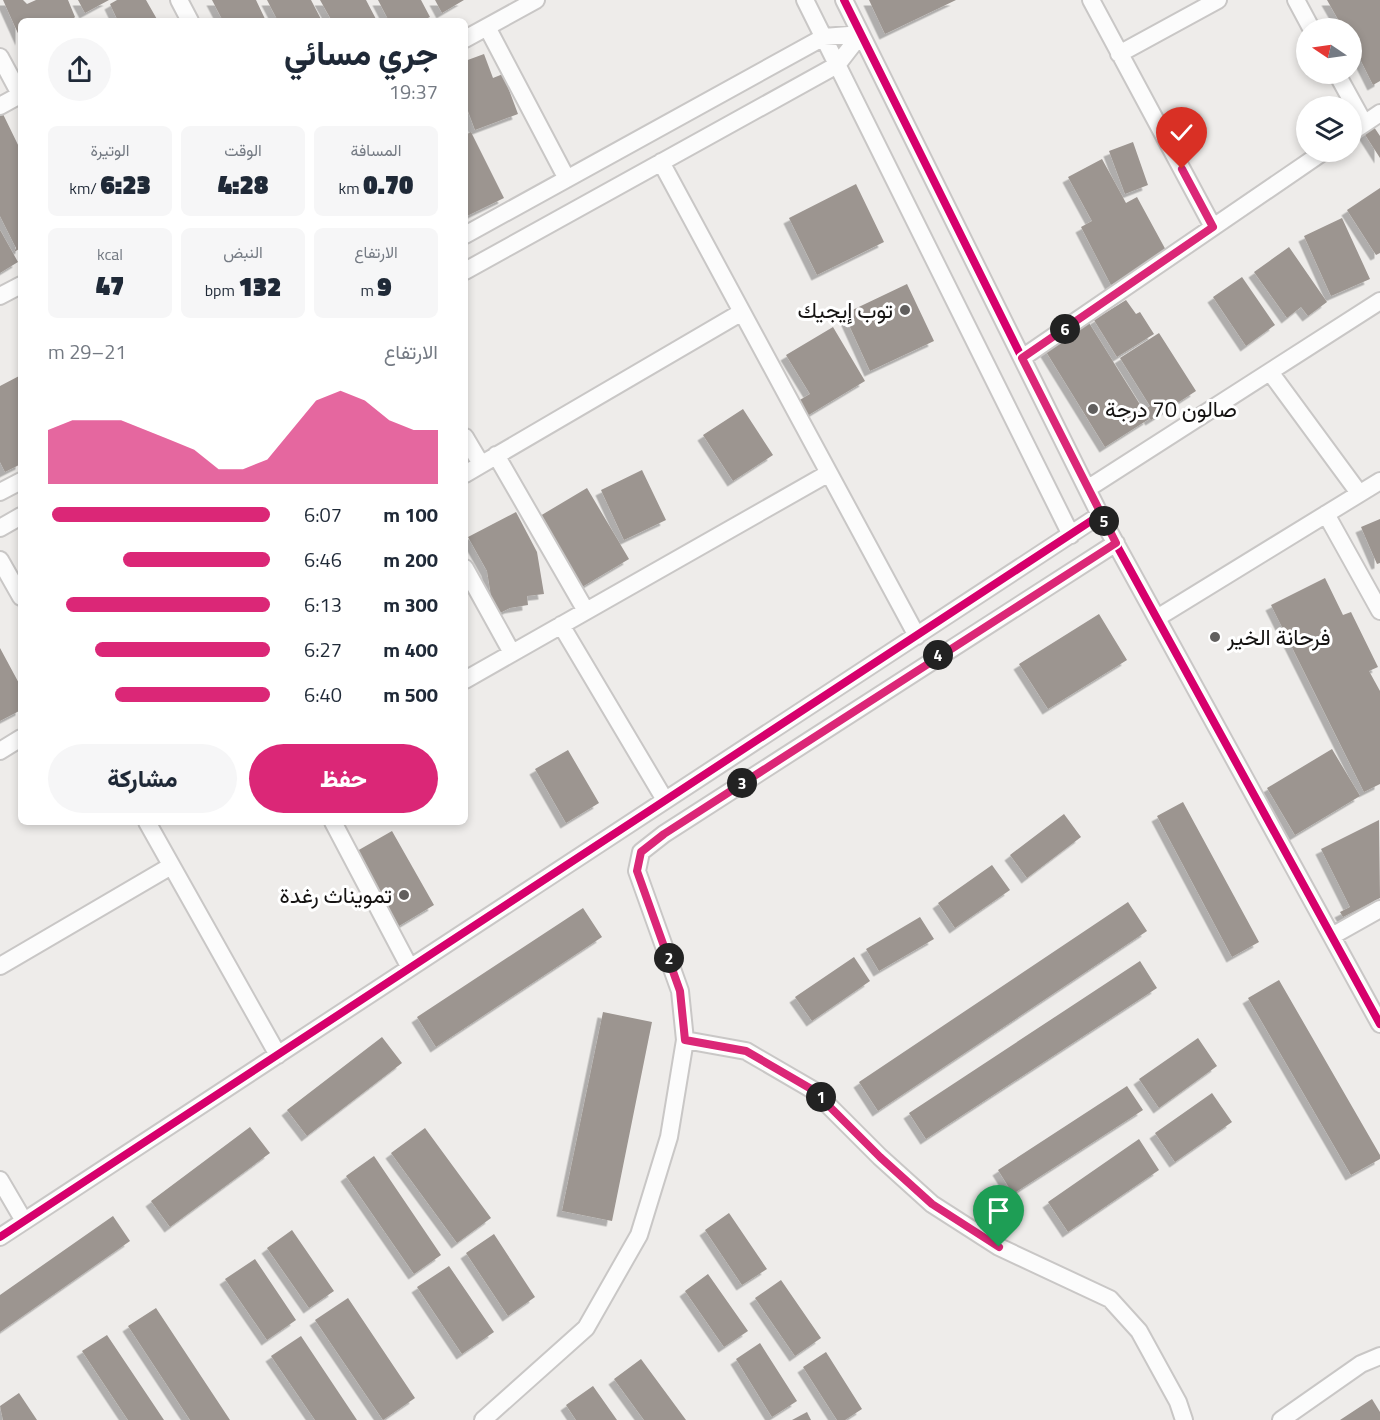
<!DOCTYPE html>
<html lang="ar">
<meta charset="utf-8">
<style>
:root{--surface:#fff;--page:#f6f6f7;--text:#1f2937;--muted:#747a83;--accent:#db2777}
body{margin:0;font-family:"Titillium Web",Vazirmatn,sans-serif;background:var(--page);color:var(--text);direction:rtl;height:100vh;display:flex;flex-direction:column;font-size:22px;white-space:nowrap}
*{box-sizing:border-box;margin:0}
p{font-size:20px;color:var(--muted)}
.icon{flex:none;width:33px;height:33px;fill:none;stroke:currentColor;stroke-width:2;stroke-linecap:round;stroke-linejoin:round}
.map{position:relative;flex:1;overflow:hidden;direction:ltr}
.side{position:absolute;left:18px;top:18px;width:450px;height:807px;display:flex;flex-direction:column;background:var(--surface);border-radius:9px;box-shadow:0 3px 9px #0003;direction:rtl}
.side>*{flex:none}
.needle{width:39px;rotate:283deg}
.fabs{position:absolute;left:1296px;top:18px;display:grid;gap:12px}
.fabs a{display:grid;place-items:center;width:66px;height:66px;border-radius:50%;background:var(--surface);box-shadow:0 3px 9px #0003;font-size:30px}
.pin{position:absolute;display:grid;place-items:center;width:51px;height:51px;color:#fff;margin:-62px -26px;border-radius:50% 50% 50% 0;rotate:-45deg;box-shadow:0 0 6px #0007}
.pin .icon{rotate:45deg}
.km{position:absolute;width:30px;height:30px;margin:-15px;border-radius:50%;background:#222;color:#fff;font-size:16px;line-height:30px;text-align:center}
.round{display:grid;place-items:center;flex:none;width:63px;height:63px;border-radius:32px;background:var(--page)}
.headline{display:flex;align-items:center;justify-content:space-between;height:102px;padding:0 30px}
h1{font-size:33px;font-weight:800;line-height:45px}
.figures{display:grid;grid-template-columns:repeat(3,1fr);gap:9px;height:102px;padding:6px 30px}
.figures div{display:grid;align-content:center;border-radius:9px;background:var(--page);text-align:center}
.figures b{font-size:26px;font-weight:800}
.figures small{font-size:16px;font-weight:400}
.figures p{font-size:16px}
.chart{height:168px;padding:12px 30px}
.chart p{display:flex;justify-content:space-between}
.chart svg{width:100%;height:108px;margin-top:6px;fill:var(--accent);opacity:.7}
.action{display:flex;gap:12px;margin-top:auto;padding:12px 30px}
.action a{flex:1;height:69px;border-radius:36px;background:var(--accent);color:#fff;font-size:24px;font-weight:800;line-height:69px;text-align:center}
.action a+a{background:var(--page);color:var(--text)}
ul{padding:0 30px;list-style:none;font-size:20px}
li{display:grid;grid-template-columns:96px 72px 1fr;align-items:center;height:45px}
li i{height:15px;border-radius:8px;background:var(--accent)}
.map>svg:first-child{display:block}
.building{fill:#9c9590;filter:url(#shadow)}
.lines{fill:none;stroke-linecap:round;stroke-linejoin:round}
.street-casing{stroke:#c9c7c6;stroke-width:20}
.street{stroke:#fcfcfc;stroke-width:16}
.cycleway-casing{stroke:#fff;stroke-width:11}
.cycleway{stroke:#d6006c;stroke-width:8}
.route-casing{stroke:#fff;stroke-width:12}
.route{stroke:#db2777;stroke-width:8}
.poi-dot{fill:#615f5e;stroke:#fff;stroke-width:2}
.labels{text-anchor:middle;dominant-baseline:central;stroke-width:6;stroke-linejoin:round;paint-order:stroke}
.poi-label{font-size:22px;fill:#151312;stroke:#fff;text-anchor:end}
</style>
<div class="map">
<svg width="1380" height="1420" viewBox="0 0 1380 1420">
<defs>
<filter id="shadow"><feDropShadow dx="-5.5" dy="5.5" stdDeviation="0" flood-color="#0004"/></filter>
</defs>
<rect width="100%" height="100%" fill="#eeecea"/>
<path class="building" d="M3,0H23L27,4L36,0H68L75,17L71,21H21V40Z
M78,0H109L85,13Z
M117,0H146L158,21H118L110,4Z
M212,0H256L266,21H223Z
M267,0H311L322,21H278Z
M320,0H366L377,21H332Z
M378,0H421L430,17L422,21H389Z
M435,0H464L442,13Z
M869,0H956L885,34Z
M1327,0H1380V81L1373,85L1352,43V28H1343Z
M484,54L493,78L503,74L518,114L475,130L465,103V61Z
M2,112L21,151V248L14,252L16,248L0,216V113Z
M1374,127L1380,136V158L1364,133Z
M471,132L504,198L467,216L465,135Z
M1133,142L1148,185L1125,194L1109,151Z
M1102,159L1126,203L1137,197L1168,254L1111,285L1081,227L1092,221L1068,177Z
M856,184L884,242L817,275L789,218Z
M1380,188V253L1376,255L1347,210Z
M1342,218L1370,279L1331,296L1304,236Z
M0,230L18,262L0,273Z
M1289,247L1327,302L1308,316L1301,307L1287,318L1254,272Z
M1242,277L1275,325L1246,346L1213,297Z
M907,284L934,341L870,371L844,314Z
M1126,300L1136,314L1140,312L1154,334L1117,357L1094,320Z
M1089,323L1149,419L1105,447L1045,350Z
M833,327L865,381L807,416L798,401L810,394L786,355Z
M1159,333L1196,391L1151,420L1144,410L1150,406L1120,358Z
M21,375V464L5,472L0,462V386Z
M743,409L773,455L733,481L703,435Z
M642,470L666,520L624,540L601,490Z
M587,488L629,559L582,587L540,516Z
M516,512L537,552L544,594L527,596L528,605L510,608L500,613L491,596L487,571L468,537Z
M1380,519V563L1377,564L1361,527Z
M1325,578L1343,615L1351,612L1378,667L1369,671L1380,691V784L1364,792L1271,605Z
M1099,614L1127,660L1048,709L1019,664Z
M0,648L21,687V710L0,721Z
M1332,749L1360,796L1295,835L1267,788Z
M568,750L599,803L566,823L535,769Z
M1183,802L1259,942L1232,957L1157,816Z
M1064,814L1081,837L1027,878L1010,855Z
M1379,820L1380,898L1343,917L1340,912L1350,907L1321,849Z
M392,831L434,905L399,926L357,851Z
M992,865L1010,890L955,928L938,903Z
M1128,902L1147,931L878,1111L859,1082Z
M583,908L602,937L436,1047L417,1017Z
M920,917L934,939L879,971L866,949Z
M854,957L870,981L812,1021L795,997Z
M1140,961L1157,988L926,1139L909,1113Z
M1279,980L1380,1155V1159L1351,1175L1248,998Z
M603,1012L652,1022L612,1221L562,1211Z
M382,1037L402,1063L307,1136L287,1110Z
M1198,1038L1217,1066L1159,1108L1139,1079Z
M1127,1086L1143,1110L1013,1194L998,1170Z
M1212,1093L1232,1122L1175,1162L1155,1133Z
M250,1127L270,1153L170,1227L151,1201Z
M425,1128L491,1218L457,1243L391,1153Z
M1139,1139L1159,1170L1068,1232L1048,1202Z
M374,1156L441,1255L414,1274L346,1176Z
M729,1213L767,1269L742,1285L705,1230Z
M113,1216L130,1241L0,1332V1295Z
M292,1230L334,1291L309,1308L267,1248Z
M494,1234L535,1297L508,1316L466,1253Z
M255,1259L296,1320L267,1340L225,1279Z
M449,1266L494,1332L462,1354L417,1287Z
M708,1274L748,1331L724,1347L685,1291Z
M781,1280L821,1338L795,1356L755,1298Z
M348,1298L415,1398L383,1420L315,1320Z
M156,1308L230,1420H190L128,1326Z
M107,1335L164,1420H128L82,1351Z
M301,1336L357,1420H315L271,1356Z
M760,1343L797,1401L772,1417L736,1359Z
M826,1352L862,1409L845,1420H837L803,1367Z
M641,1359L686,1420H644L614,1379Z
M593,1386L617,1420H576L566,1405Z
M19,1393L37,1420H3L0,1406Z
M1372,1399L1380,1412V1420H1340Z
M807,1412L811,1420H792Z"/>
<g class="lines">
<g class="street-casing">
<path id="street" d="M179,0L190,21
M805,0L1071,535
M844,0L1100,515L1380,1024
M1091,0L1213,227
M1296,0L1311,28
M487,27L567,179
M465,39L536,0
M1119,54L1218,0
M0,57L21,96
M1337,74L1364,123
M0,106L20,95
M1352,132L1380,113
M661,162L917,636
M465,235L824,37L861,34L837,65L465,271
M0,296L21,285
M1022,358L1323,152
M1270,372L1359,493
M465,437L481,464
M496,455L586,611
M465,474L742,312
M1087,489L1380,301
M0,492L21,481
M1326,514L1380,611
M0,528L21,516
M0,560L21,597
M465,568L512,653
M1157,618L1380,481
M561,625L665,800
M465,680L829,473
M0,751L21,738
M147,822L278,1055
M333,822L410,968
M1332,936L1380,909
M0,966L171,866
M685,1040L746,1051L813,1090L880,1157L932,1204L999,1247L1110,1299L1139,1331L1178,1402L1184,1420
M0,1180L24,1221
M0,1237L1100,515
M483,1420L586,1328L639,1235L669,1137L685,1040L680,991L637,871L641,852L664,834L1116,543
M1281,1420L1361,1364L1380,1356"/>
</g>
<use href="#street" class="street"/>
<g class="cycleway-casing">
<path id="cycleway" d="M844,0L1100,515L1380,1024
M0,1237L1100,515"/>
</g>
<use href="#cycleway" class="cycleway"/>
</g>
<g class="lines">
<g class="route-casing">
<path id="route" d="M999,1247L932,1204L880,1157L813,1090L746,1051L685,1040L680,991L637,871L641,852L664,834L1116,543L1022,358L1213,227L1182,169"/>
</g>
<use href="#route" class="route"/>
</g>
<g class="poi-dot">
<circle cx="905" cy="310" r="6"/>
<circle cx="1093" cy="409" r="6"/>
<circle cx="1215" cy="637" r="6"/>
<circle cx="404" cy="895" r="6"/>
</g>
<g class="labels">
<g class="poi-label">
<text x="893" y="310">توب إيجيك</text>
<text x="1105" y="409" text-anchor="start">صالون 70 درجة</text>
<text x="1227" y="637" text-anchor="start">فرحانة الخير</text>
<text x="392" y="895">تمويناث رغدة</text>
</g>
</g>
</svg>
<div class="fabs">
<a><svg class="needle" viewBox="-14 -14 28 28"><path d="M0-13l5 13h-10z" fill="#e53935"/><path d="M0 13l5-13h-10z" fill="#747a83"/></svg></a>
<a><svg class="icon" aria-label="layers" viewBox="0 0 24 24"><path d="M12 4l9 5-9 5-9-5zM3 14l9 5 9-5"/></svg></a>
</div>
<div class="pin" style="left:999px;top:1247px;background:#1e9e55"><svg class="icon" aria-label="arrive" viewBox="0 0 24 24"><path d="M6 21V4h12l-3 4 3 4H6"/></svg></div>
<div class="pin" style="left:1182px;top:169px;background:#d93025"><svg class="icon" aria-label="check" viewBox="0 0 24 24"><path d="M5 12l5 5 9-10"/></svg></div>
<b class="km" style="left:821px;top:1097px">1</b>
<b class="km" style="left:669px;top:958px">2</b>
<b class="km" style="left:742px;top:783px">3</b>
<b class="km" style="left:938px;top:655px">4</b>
<b class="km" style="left:1104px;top:521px">5</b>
<b class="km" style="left:1065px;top:329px">6</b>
<section class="side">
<div class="headline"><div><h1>جري مسائي</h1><p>19:37</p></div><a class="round"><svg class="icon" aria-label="share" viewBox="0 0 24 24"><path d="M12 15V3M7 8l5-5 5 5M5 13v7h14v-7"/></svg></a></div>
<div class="figures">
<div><p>المسافة</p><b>0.70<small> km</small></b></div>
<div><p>الوقت</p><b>4:28</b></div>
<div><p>الوتيرة</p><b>6:23<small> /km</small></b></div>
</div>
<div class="figures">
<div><p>الارتفاع</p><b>9<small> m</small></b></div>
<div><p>النبض</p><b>132<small> bpm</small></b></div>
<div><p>kcal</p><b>47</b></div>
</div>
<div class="chart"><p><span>الارتفاع</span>21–29 m</p>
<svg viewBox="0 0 160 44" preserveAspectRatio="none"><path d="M0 44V22L10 18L20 18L30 18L40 22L50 26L60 30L70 38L80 38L90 34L100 22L110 10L120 6L130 10L140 18L150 22L160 22V44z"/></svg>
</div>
<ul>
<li><b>100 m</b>6:07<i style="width:98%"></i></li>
<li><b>200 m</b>6:46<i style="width:66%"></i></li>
<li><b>300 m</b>6:13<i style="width:92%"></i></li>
<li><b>400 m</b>6:27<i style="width:79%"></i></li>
<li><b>500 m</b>6:40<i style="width:70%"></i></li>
</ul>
<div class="action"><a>حفظ</a><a>مشاركة</a></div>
</section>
</div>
